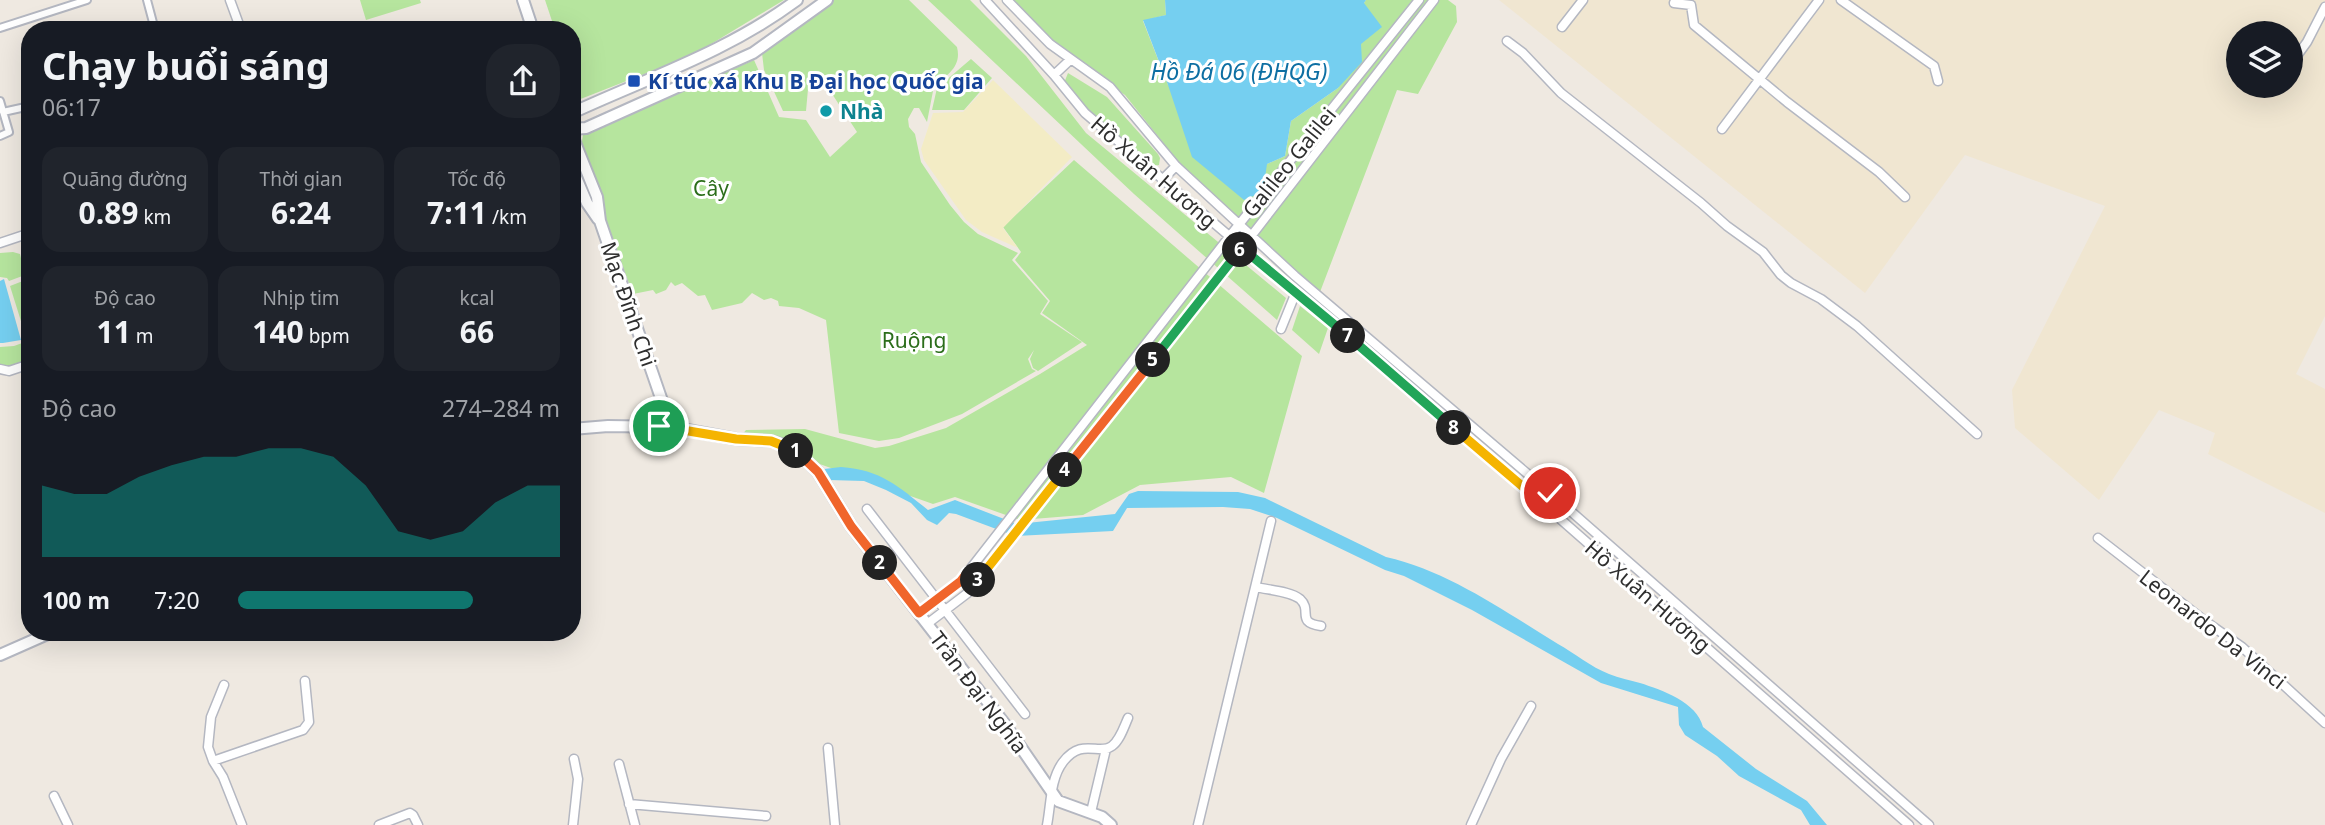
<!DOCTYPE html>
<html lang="vi">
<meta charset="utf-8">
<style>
:root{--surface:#171b24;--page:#20242c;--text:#f1f3f6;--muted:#9ea1a6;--accent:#0f766e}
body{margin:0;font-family:"Noto Sans",sans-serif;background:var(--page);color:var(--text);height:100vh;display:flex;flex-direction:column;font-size:26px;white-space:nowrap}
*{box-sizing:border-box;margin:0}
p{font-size:23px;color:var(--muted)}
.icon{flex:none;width:38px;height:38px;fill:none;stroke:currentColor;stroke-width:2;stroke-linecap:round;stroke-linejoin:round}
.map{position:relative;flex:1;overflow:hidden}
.details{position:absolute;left:21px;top:21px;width:560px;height:620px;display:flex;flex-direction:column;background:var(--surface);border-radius:28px;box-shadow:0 7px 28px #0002}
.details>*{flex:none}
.tools{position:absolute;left:2226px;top:21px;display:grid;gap:14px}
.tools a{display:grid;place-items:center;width:77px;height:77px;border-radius:50%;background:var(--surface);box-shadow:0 7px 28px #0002;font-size:35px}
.pin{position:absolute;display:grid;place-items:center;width:60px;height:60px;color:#fff;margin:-30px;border:4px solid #fff;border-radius:50%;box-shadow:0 2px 7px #0007}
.km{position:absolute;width:35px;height:35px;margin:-18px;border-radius:50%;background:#222;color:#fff;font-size:19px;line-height:35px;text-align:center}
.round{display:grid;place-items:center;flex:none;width:74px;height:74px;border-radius:28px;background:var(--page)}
.summary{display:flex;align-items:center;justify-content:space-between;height:119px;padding:0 21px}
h1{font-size:38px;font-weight:700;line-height:52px}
.metrics{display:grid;grid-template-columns:repeat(3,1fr);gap:10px;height:119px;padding:7px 21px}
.metrics div{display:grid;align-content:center;border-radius:18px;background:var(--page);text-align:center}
.metrics b{font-size:30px;font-weight:700}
.metrics small{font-size:19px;font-weight:400}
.metrics p{font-size:19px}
.chart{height:196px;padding:14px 21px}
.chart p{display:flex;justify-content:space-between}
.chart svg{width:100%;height:126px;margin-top:7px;fill:var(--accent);opacity:.7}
ul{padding:0 21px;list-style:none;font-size:23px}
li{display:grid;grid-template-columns:112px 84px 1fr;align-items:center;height:52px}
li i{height:18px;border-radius:9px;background:var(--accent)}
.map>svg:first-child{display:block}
.education{fill:#f0e6d1;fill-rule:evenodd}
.green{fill:#b6e59e}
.sand{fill:#f3ecc5}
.water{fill:#75cff0}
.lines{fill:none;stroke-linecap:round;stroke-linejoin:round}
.pedestrian-casing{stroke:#b4b7c1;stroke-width:10}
.minor-casing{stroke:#b4b7c1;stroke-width:11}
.tertiary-casing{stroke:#b4b7c1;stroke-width:14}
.pedestrian{stroke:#fff;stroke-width:6}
.minor{stroke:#fff;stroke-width:8}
.tertiary{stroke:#fff;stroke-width:10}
.split-1-casing{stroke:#fff;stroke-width:14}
.split-2-casing{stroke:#fff;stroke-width:14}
.split-3-casing{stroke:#fff;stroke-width:14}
.split-4-casing{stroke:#fff;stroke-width:14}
.split-5-casing{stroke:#fff;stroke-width:14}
.split-6-casing{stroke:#fff;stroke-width:14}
.split-7-casing{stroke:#fff;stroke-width:14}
.split-8-casing{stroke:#fff;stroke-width:14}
.split-9-casing{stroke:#fff;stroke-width:14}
.split-1{stroke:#f5b400;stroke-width:9}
.split-2{stroke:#f0652b;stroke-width:9}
.split-3{stroke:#f0652b;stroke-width:9}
.split-4{stroke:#f5b400;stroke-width:9}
.split-5{stroke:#f0652b;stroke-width:9}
.split-6{stroke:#22a559;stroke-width:9}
.split-7{stroke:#22a559;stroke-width:9}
.split-8{stroke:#22a559;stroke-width:9}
.split-9{stroke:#f5b400;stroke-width:9}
.transit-dot{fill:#1a4fb4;stroke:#fff;stroke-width:2.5}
.culture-dot{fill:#0f9aa8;stroke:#fff;stroke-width:2.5}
.labels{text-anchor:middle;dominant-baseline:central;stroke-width:6;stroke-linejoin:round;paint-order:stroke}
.transit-label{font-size:21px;font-weight:bold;fill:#164399;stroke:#fff;text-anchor:start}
.culture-label{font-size:21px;font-weight:bold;fill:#0d838f;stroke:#fff;text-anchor:start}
.street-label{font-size:21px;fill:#2e2e2e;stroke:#fff}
.park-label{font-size:21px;fill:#2c6e1b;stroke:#fff}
.water-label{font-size:23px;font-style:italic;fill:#0d6fa3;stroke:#fff}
</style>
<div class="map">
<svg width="2325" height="825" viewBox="0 0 2325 825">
<rect width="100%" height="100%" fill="#efe9e1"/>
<path class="education" d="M1499,0H2325V316L2296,374L2325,389V513L2208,454L2215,433L2159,410L2099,500L2015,428L2012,390L2105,206L1965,155L1865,293ZM2238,33H2291V86H2238Z"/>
<path class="green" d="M360,0H420L421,3L366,20Z
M545,0H784L693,55L578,100L572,81V30H555Z
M834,0H909L957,47C962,67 947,75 934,86L927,122L919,108H914L908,119L909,127L915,134L921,162L950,205L964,222L978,234L1018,253L1012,260L1048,301L1040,314L1082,342L1038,371L1033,368L1030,359L1034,350L1028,359L1032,369L1036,371L962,414L899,438L879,441L839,433L826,320L799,308L779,306L778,301L771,298L764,300L752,293L742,303L712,310L705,295L698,296L682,283L675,286L671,282L666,290L656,294L653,290L633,294L580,153L583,135L754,60L779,117L806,120L830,157L857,132L819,74L809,78L806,111H783L764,70L762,53Z
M928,0H970L1026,56L1086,133L1286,298L1277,320L1134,194Z
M1007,0H1165L1166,15L1143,21L1168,85L1267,164L1285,156L1291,121L1338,88L1361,44L1364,3L1366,0H1448L1456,6L1457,22L1418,94L1397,90L1320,292L1238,220L1176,159L1125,95L1060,52Z
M971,59L992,78L964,110H932L937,88Z
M1068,73L1107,97L1158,154L1160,158L1159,165L1153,166L1089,112L1064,83Z
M1074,160L1302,356L1264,493L1231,477L1140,485L1083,515L1020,520L955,497L933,504L811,461C784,433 776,437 740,437L746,430L805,429L875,448L889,446L946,428L1040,374L1087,345L1042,313L1050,301L1015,260L1021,252L1003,227Z
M13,252L20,254L25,275L9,281L7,278L0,277V253Z
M28,279L30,332L25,334L10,286Z
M1300,306L1328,328L1319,354L1292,330Z
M30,335V361L6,369L0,367V347L14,346L25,342V336Z"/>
<path class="sand" d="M993,80L1072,157L1003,228L1018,248L982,232L966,220L924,160L921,149L933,113L963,112Z"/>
<path class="water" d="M1165,0H1366L1364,3L1382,27L1361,44L1362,62L1338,88L1291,121L1285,156L1267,164L1263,192L1244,200L1192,157L1168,85L1143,20L1166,15Z
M4,279L21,340L3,343H0V281Z
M841,467C881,470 898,486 928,510L955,500L1017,524L1115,514L1129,494L1138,491L1238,492L1265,498L1386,557C1448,571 1504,611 1558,644C1574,653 1591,667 1609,674C1619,678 1630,680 1640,683C1662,690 1697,702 1703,727L1756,769L1807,801L1827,825H1810L1801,810L1739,776L1717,756L1685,735L1679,725L1678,707L1601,683L1472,610L1404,576L1385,570L1277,518L1250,509L1223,507L1127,508L1113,531L1015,536L956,514L949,513L937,525L927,520L911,503L886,490L864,481L829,480L824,469Z"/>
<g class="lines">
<g class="pedestrian-casing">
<path id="pedestrian" d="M147,0L155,30
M0,28L87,0
M0,101L9,132L0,136
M3,112L30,106"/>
</g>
<g class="minor-casing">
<path id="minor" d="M230,0L241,30
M985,0L1054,75L1085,113L1542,503L1909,825
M1007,0L1050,44L1110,87L1176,166L1295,276L1550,493L1929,825
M1841,0L1934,66L1938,81
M1674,3L1691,5L1694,25L1787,102L1879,172L1905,197
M1562,27L1583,0
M1507,41L1523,53L1561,93L1701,203L1727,226L1763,252L1781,275L1791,283L1821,299L1857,326L1977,434
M2291,64L2307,42L2325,7
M1054,75L1070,60
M1722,129L1819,0
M1162,180L1176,166
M0,243L30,233
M1281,329L1296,292
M0,369L9,371L30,364
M867,509L1025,714
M2098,538L2205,621L2242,647L2325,723
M1256,587C1268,590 1290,591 1300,599C1313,611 1295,622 1321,626
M919,613L961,581L1229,237L1419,0
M927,624L969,592L1242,248L1434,0
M224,685L211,717L208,747L213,761L223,777L242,825
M828,748L835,825
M213,761L303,730L309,722L305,681
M619,764L635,825
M54,796L68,825
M629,804L766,816
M1091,812L1106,749
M379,825L410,813L413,815L418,825
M573,825L578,779L574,759
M1047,825C1051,805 1050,779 1063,762C1082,737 1099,756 1112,746C1120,740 1124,727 1128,718
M1198,825L1271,521
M1471,825L1501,759L1531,706"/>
</g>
<g class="tertiary-casing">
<path id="tertiary" d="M523,0L533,30
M572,113C650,77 727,52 797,0
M572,129L586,128L753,53L827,0
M572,135L597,197L600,221L671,427
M572,168L587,203L598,219
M572,429L608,426L671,427L736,439L771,441L793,448L818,472L851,526L1004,723L1058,801L1102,817L1111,825
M0,655L52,632"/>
</g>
<use href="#pedestrian" class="pedestrian"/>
<use href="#minor" class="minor"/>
<use href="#tertiary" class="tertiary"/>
</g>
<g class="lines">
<g class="split-1-casing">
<path id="split-1" d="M659,426L736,439L771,441L796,451"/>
</g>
<g class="split-2-casing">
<path id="split-2" d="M796,451L818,472L851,526L880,563"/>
</g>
<g class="split-3-casing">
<path id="split-3" d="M880,563L919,613L961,581L967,573L978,580"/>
</g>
<g class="split-4-casing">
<path id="split-4" d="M978,580L1065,470"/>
</g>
<g class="split-5-casing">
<path id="split-5" d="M1065,470L1153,360"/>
</g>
<g class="split-6-casing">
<path id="split-6" d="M1153,360L1240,250"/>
</g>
<g class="split-7-casing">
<path id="split-7" d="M1240,250L1242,248L1348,336"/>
</g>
<g class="split-8-casing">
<path id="split-8" d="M1348,336L1454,428"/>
</g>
<g class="split-9-casing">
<path id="split-9" d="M1454,428L1542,503L1550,493"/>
</g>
<use href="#split-1" class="split-1"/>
<use href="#split-2" class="split-2"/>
<use href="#split-3" class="split-3"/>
<use href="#split-4" class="split-4"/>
<use href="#split-5" class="split-5"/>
<use href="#split-6" class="split-6"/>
<use href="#split-7" class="split-7"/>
<use href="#split-8" class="split-8"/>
<use href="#split-9" class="split-9"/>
</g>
<rect class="transit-dot" x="627" y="74" width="14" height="14" rx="3.5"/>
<circle class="culture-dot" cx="826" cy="111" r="7"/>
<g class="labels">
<g class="transit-label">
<text x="648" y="81">Kí túc xá Khu B Đại học Quốc gia</text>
</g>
<g class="culture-label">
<text x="840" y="111">Nhà</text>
</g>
<g class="street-label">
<text transform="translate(1289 162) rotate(-51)">Galileo Galilei</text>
<text transform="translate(1154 172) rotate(41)">Hồ Xuân Hương</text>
<text transform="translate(629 304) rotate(71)">Mạc Đĩnh Chi</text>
<text transform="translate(1648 596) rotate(41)">Hồ Xuân Hương</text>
<text transform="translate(2213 629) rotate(38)">Leonardo Da Vinci</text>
<text transform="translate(979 692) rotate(53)">Trần Đại Nghĩa</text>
</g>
<g class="park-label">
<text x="711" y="188">Cây</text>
<text x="914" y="340">Ruộng</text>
</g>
<g class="water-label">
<text x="1239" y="71">Hồ Đá 06 (ĐHQG)</text>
</g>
</g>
</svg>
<div class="tools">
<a><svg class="icon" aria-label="layers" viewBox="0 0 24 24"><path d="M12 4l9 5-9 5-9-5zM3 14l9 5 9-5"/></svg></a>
</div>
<div class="pin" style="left:659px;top:426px;background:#1e9e55"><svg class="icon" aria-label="arrive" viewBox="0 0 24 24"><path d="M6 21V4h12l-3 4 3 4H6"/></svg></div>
<div class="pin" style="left:1550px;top:493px;background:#d93025"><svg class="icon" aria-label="check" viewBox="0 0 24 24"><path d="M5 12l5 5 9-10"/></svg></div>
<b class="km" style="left:796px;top:451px">1</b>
<b class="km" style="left:880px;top:563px">2</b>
<b class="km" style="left:978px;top:580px">3</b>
<b class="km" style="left:1065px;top:470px">4</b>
<b class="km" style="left:1153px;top:360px">5</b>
<b class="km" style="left:1240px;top:250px">6</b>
<b class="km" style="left:1348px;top:336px">7</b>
<b class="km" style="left:1454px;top:428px">8</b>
<section class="details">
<div class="summary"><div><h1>Chạy buổi sáng</h1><p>06:17</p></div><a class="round"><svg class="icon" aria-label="share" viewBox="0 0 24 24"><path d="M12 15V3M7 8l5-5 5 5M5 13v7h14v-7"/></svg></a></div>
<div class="metrics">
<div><p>Quãng đường</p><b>0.89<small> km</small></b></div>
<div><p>Thời gian</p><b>6:24</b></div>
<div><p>Tốc độ</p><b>7:11<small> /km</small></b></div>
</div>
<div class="metrics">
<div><p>Độ cao</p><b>11<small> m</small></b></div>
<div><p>Nhịp tim</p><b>140<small> bpm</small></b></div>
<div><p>kcal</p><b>66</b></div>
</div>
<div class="chart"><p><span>Độ cao</span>274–284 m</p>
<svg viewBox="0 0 160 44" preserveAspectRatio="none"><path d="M0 44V19L10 22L20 22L30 16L40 12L50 9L60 9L70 6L80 6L90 9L100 19L110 35L120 38L130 35L140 25L150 19L160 19V44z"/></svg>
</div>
<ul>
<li><b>100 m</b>7:20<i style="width:73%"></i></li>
</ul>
</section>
</div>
